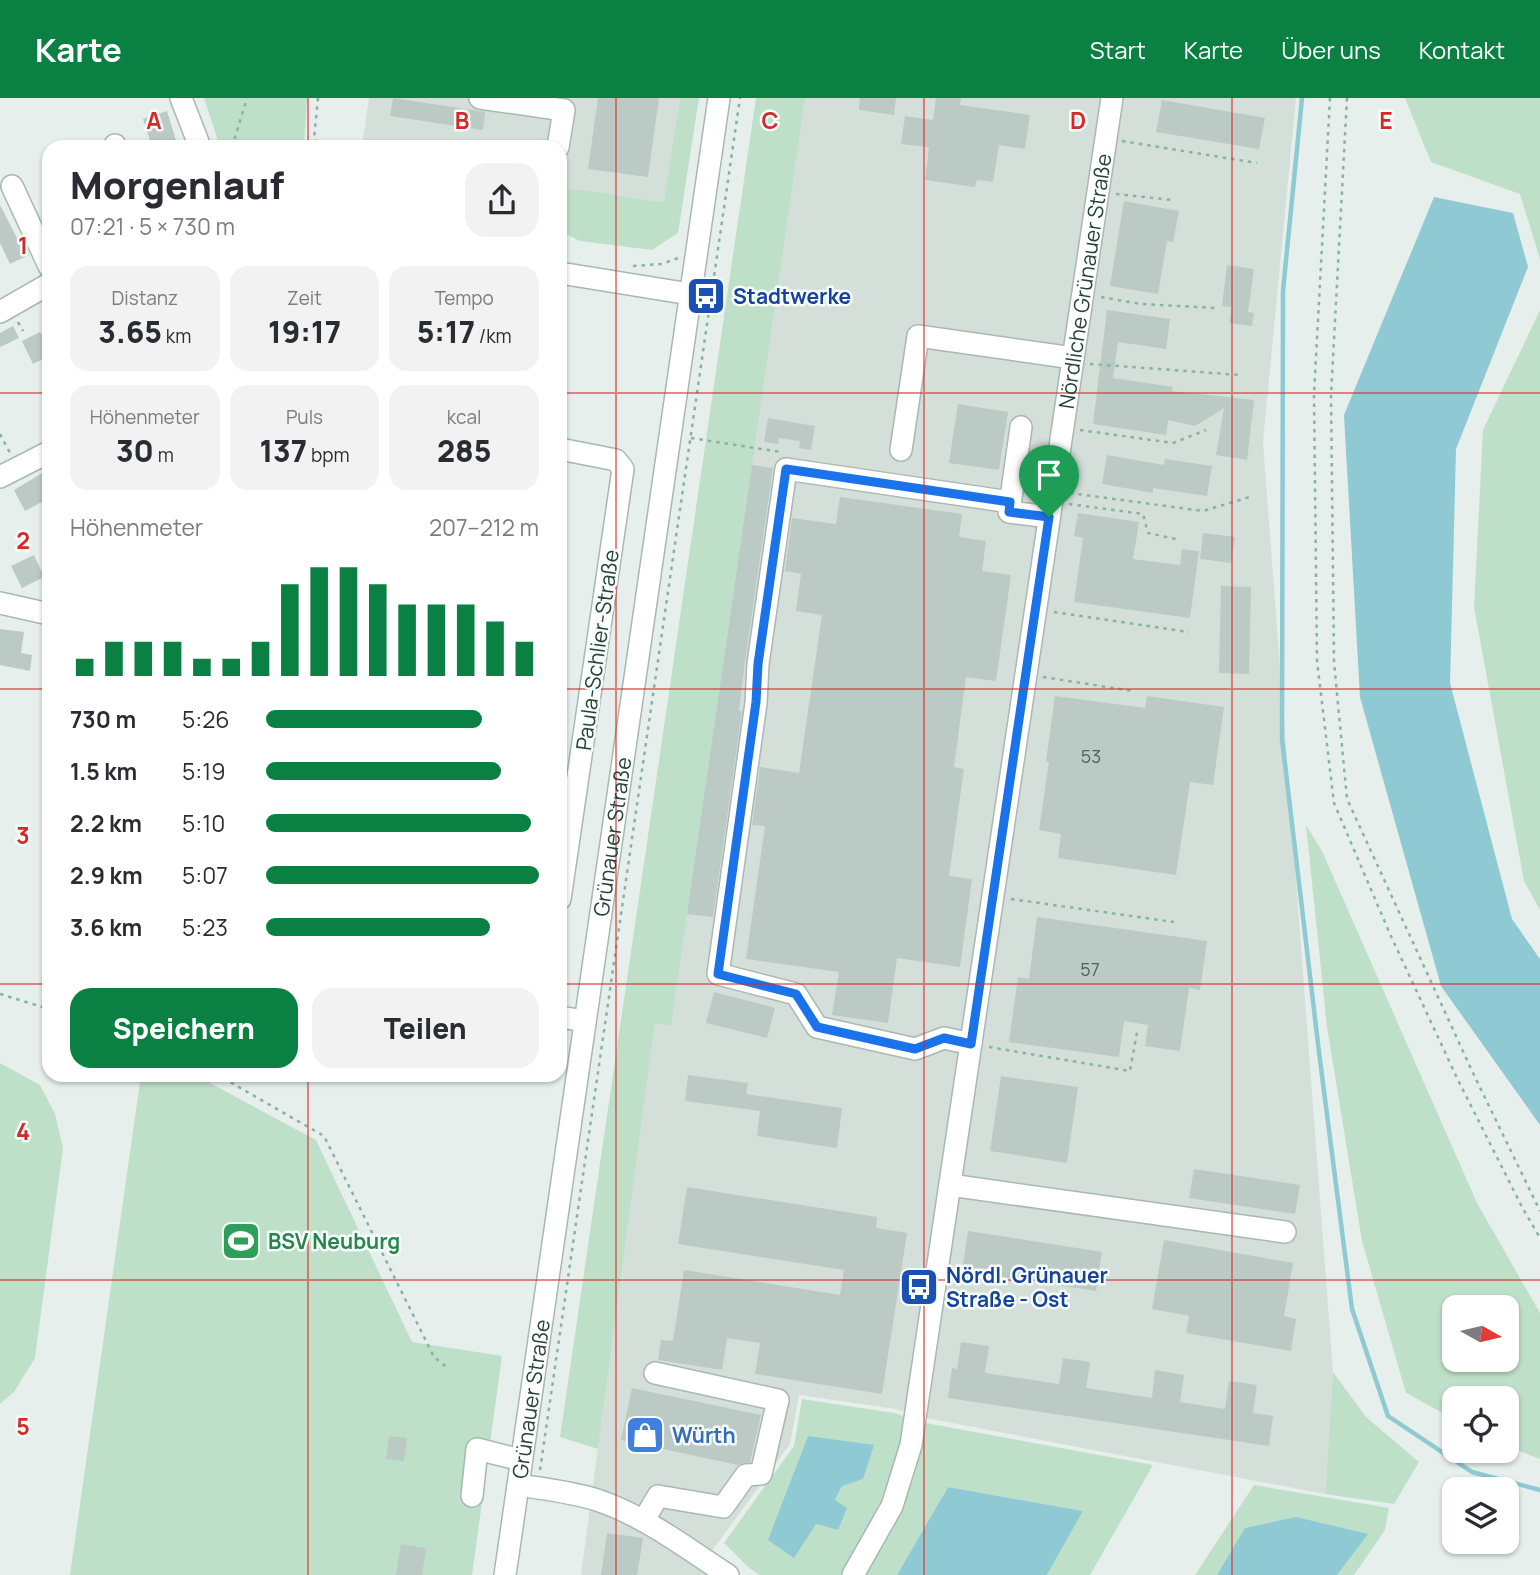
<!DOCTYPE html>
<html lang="de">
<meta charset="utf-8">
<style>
:root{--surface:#fff;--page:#f2f2f3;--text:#2b2b33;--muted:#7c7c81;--accent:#0b8043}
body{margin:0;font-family:Manrope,sans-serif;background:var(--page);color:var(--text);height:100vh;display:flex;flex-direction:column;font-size:26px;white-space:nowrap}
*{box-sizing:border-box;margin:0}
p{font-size:23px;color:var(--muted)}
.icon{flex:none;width:38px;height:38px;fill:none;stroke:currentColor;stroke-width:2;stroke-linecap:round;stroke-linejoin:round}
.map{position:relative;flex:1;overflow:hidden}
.drawer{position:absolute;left:42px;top:42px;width:525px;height:942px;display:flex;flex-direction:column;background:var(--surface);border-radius:21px;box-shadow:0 2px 5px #0004}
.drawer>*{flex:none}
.needle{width:46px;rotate:98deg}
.buttons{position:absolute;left:1442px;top:1197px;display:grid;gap:14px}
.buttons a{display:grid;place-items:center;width:77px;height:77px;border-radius:14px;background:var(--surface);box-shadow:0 2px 5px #0004;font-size:35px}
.pin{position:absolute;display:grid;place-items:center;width:60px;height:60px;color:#fff;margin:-72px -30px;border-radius:50% 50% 50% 0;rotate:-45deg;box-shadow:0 0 7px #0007}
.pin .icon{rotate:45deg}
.round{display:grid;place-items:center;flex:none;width:74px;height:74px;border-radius:21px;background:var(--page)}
.headline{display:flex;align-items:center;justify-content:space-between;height:119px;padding:0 28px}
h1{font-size:38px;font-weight:800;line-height:52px}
.stats{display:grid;grid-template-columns:repeat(3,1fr);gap:10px;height:119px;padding:7px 28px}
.stats div{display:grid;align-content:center;border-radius:18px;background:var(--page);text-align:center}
.stats b{font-size:30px;font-weight:800}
.stats small{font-size:19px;font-weight:400}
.stats p{font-size:19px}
.chart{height:196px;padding:14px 28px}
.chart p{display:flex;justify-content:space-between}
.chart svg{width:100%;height:126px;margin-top:7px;stroke:var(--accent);stroke-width:6}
.cta{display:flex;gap:14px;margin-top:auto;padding:14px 28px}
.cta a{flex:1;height:80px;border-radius:21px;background:var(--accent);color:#fff;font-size:28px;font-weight:800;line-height:80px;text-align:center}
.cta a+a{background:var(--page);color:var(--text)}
ul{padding:0 28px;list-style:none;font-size:23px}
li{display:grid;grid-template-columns:112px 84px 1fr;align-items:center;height:52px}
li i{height:18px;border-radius:9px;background:var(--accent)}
header{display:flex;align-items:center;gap:42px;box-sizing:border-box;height:98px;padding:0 35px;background:var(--accent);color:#fff}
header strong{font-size:33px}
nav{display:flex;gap:38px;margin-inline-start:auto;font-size:24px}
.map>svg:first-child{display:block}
.built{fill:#d4dfda}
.green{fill:#bfe0c8;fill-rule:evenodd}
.water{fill:#8ec9d4}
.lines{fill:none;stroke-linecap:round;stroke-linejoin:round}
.stream{stroke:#8ec9d4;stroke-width:4.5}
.building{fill:#bbcac4}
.minor-casing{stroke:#a8b8b2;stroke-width:24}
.path{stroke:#86b3a5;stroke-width:2.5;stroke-dasharray:3.5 5;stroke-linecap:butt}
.minor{stroke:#fff;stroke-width:21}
.route-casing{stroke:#fff;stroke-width:14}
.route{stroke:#1a73e8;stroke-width:9}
.grid{fill:none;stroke:#d62828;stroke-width:2;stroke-opacity:0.55}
.labels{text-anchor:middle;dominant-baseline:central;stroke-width:5;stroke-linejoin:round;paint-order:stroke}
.number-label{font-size:18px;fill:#4a645c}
.street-label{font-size:21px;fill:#24423a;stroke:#f7fbf9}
.transit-label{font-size:21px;font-weight:bold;fill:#164399;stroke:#f7fbf9;text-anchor:start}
.leisure-label{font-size:21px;font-weight:bold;fill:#27864d;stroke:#f7fbf9;text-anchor:start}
.shop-label{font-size:21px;font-weight:bold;fill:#366cbe;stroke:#f7fbf9;text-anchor:start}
.grid-label{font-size:23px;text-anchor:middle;font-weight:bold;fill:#d62828;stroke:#f7fbf9;stroke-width:5;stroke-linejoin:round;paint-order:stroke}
</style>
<header>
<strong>Karte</strong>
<nav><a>Start</a><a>Karte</a><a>Über uns</a><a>Kontakt</a></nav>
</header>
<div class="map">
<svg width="1540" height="1477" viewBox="0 0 1540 1477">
<rect width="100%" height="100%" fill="#e6efeb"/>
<path class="built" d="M369,0H680L665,104L560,89V49H362Z
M804,0H1296L1263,344L1333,1274L1325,1396L926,1320L896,1311L799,1297L790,1346L701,1468L715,1477H581L655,924L670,928Z"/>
<path class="green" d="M204,0H307L304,49H220Z
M680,0H699L678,135L652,152L580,143L560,133L561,89L664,104Z
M756,0H805L671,928L655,925L598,1351L560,1339Z
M1405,0H1540V161L1520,96L1431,64Z
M1540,212V812L1524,783L1474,509L1483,332Z
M1306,727L1322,753L1477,1105L1540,1215V1361L1507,1348V1300H1454V1321L1406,1295L1362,1143L1327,929ZM1454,1209H1507V1262H1454Z
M0,965L40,987L55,1016L63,1050L35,1260L14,1294L0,1306Z
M141,977H195L316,1042L412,1244L502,1258L472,1477H70Z
M1333,1274L1366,1319L1419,1364L1394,1406L1325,1396Z
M802,1301L894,1315L926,1325L1153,1367L1090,1477H1047L1083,1413L948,1389L897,1477H760L748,1469L724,1445L794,1348ZM808,1338L842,1388L835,1402L839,1431L816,1426Z
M1254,1387L1389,1410L1385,1432L1354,1477H1337L1367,1436L1246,1430L1217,1477H1195Z"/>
<path class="water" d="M1434,99L1513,115L1528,169L1456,351L1450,585L1512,821L1540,861V1027L1441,888L1360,599L1344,317Z
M808,1338L874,1347L863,1381L842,1388L835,1402L847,1410L838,1432L816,1426L794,1460L768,1442Z
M948,1389L1083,1413L1047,1477H897Z
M1296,1419L1368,1436L1337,1477H1217L1245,1430Z"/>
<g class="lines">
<path class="stream" d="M1302,0L1283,193L1282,641L1319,954L1352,1211L1388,1318L1472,1374L1540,1392"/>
</g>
<path class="building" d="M393,0L485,14L483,32L390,18Z
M598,0H659L648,79L588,71Z
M860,0H896L894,17L859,12Z
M936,0H961L960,7L1030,17L1025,51L999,47L993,84L977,82L975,89L925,82L929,49L901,46L905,18L933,22Z
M1162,2L1265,20L1259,51L1156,34Z
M167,13L178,49H152L143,21Z
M1124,103L1179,113L1173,144L1167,143L1158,196L1110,188Z
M0,107L18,142L22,140L29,157L10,166L0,145Z
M1227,167L1254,171L1248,214L1254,215L1252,228L1229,225L1232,209L1222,208Z
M1107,212L1170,221L1166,251L1118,244L1113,280L1173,289L1172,293L1254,302L1247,362L1216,357L1224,310L1195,328L1168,322L1166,337L1093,326Z
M13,228L19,240L0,249V235Z
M40,234L42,237L49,234V258L33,266L22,243Z
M958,306L1008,314L999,372L949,365Z
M768,320L815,328L811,352L799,350L800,343L779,340L778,346L764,344Z
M1107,357L1164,367L1165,361L1212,368L1207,398L1153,390V395L1102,386Z
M752,367L773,370L745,564L739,613H742L713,819L687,816Z
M49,371V400L25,413L14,392Z
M840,399L962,416L959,439L986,443L982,473L1011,477L996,583L966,579L954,669L964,671L949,778L972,781L960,869L897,860L888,925L832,917L839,874L746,861L765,728L752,727L760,669L799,675L822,517L796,513L801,476L785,473L792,420L836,426Z
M1078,415L1139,424L1133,461L1180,467L1182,451L1199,453L1190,520L1074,504L1083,440L1074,438Z
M1203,435L1235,439L1231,465L1200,461Z
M34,457L44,479L22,490L11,468Z
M1221,488L1251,489L1249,576L1219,575Z
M0,531L24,534L21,555L32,557L30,573L0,567Z
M1055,598L1145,610L1147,598L1224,609L1213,687L1190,684L1176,777L1058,760L1061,736L1039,732L1049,664L1046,663Z
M1037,819L1207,843L1200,892L1189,890L1180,953L1145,948L1148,927L1124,923L1119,959L1009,944L1018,879L1029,881Z
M714,894L775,910L767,940L706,925Z
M688,977L748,985L746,996L842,1010L837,1050L757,1038L760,1013L685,1003Z
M1001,978L1078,989L1067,1065L990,1053Z
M1194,1071L1300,1087L1295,1116L1189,1100Z
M687,1089L877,1119L876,1130L907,1135L882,1296L755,1276L760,1245L727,1240L722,1272L658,1262L661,1242L673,1243L684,1172L840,1197L844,1172L678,1146Z
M968,1133L1102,1154L1096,1193L962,1173Z
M1164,1142L1293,1165L1284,1218L1296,1221L1291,1253L1186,1235L1189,1218L1152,1211Z
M961,1244L989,1248L985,1275L1059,1286L1063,1260L1090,1264L1086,1290L1152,1300L1155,1272L1184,1277L1180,1304L1225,1311L1229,1283L1257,1287L1253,1315L1273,1318L1269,1348L948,1300L952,1270L957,1271Z
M632,1290L761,1317L750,1364L738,1367L621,1342Z
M389,1338L407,1340L404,1363L386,1361Z
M607,1435L643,1440L637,1477H601Z
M401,1446L426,1450L422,1477H396Z"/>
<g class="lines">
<g class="minor-casing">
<g id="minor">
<path d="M181,0L200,49"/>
<path d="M480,0L564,12L558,49"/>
<path d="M115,47L116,49"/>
<path d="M12,88L49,168"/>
<path d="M560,175L690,196"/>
<path d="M0,214L49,186"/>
<path d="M1021,329L1009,414L1049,419"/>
<path d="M560,351L616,362L623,371L560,801"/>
<path d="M901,352L918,238L1073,260"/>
<path d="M0,379L49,354"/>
<path d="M0,505L49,516"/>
<path d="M560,919L585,923"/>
<path d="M971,946L944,940L915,951L817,929L796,896L718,876L756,605L758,566L786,371L1010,404"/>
<path d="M950,1087L1285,1134"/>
<path d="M518,1387C544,1391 572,1394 597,1402C645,1418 686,1450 728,1477"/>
<path d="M472,1398L477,1351L521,1362"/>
<path d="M644,1422L658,1398L723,1409L746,1377L761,1376L778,1302L655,1275"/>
<path id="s1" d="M505,1477L719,0"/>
<path id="s2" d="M853,1477L892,1408L911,1347L1112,0"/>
</g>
</g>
<path class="path" d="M318,0L314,41L321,48L328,49
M1330,0L1314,296L1317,563L1334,705L1390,836L1457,980L1522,1109L1540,1140
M1347,0L1331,297L1334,564L1347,701L1473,975L1540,1113
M1122,43L1257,65
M232,49L247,0
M1116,96L1172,102
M633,168L662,166L678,160
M1101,199L1141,206L1216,210
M18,224L23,233
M1090,266L1240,277
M1080,332L1173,345L1206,332
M0,336L10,355
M691,340L781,354
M1070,395L1203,413L1253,398
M1069,406L1143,416L1148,435L1180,442
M1054,514L1189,534
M1043,579L1133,593
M1011,801L1174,824
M0,896L49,911
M989,949L1130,973L1137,934
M216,976L324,1038L434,1259L449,1271
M540,1372L740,0"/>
<use href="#minor" class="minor"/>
</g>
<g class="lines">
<g class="route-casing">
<path id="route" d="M786,371L1010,404L1009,414L1049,419L971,946L944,940L915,951L817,929L796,896L718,876L756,604L758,566Z"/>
</g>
<use href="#route" class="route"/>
</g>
<path class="grid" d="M308,0V49M616,0V1477M924,0V1477M1232,0V1477M0,295H49M560,295H1540M0,591H49M560,591H1540M0,886H49M560,886H1540M308,976V1477M0,1182H1540"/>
<defs>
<g id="bus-square" transform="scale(2.0125)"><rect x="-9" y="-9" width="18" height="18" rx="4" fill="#1a4fb4" stroke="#f7fbf9"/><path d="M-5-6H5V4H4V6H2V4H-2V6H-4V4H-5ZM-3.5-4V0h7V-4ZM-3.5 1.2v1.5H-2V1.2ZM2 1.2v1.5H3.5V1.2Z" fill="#fff"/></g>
<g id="stadium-square" transform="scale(2.0125)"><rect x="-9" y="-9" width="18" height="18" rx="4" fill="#2e9e5b" stroke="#f7fbf9"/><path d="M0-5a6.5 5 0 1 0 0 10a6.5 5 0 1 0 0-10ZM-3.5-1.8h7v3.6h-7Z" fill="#fff"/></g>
<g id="shop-square" transform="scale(2.0125)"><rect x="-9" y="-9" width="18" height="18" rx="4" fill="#3f7fe0" stroke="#f7fbf9"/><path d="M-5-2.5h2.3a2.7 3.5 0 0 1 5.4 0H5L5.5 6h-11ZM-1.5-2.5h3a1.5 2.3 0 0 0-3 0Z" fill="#fff"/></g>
</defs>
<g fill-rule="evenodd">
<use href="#bus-square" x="706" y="198"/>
<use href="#stadium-square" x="241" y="1143"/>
<use href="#bus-square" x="919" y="1189"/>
<use href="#shop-square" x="645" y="1337"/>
</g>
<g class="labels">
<g class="number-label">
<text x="1091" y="658">53</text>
<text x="1090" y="871">57</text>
</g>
<g class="street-label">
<text stroke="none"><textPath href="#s2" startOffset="1320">Nördliche Grünauer Straße</textPath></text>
<text transform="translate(597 552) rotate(-82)">Paula-Schlier-Straße</text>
<text stroke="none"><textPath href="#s1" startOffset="746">Grünauer Straße</textPath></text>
<text stroke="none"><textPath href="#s1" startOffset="178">Grünauer Straße</textPath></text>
</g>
<g class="transit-label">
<text x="733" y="198">Stadtwerke</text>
<text x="946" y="1177">Nördl. Grünauer<tspan x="946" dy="24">Straße - Ost</tspan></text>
</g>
<g class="leisure-label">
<text x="268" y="1143">BSV Neuburg</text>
</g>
<g class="shop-label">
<text x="672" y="1337">Würth</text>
</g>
</g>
<g class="grid-label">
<text x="154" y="31">A</text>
<text x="462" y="31">B</text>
<text x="770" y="31">C</text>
<text x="1078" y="31">D</text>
<text x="1386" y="31">E</text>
<text x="23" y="156">1</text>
<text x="23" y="451">2</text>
<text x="23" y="746">3</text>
<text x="23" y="1042">4</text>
<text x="23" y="1337">5</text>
</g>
</svg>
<div class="buttons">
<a><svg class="needle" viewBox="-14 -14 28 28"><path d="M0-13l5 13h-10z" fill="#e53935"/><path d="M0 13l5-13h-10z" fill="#7c7c81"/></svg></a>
<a><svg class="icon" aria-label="locate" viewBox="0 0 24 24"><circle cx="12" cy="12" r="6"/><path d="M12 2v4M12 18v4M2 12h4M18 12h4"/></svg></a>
<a><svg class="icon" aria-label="layers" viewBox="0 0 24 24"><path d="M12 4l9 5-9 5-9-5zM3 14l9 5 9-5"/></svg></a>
</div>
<div class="pin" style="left:1049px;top:419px;background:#1e9e55"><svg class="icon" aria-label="arrive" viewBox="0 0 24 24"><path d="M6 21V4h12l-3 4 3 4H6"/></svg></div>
<section class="drawer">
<div class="headline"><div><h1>Morgenlauf</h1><p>07:21 · 5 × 730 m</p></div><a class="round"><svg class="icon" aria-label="share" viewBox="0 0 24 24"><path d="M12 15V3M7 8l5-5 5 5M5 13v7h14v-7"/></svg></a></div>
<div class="stats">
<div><p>Distanz</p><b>3.65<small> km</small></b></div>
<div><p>Zeit</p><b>19:17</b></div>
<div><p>Tempo</p><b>5:17<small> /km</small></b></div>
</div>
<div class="stats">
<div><p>Höhenmeter</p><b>30<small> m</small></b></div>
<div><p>Puls</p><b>137<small> bpm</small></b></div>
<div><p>kcal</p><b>285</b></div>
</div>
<div class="chart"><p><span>Höhenmeter</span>207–212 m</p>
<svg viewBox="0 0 160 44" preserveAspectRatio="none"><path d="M5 44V38M15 44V32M25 44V32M35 44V32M45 44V38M55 44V38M65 44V32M75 44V12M85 44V6M95 44V6M105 44V12M115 44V19M125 44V19M135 44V19M145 44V25M155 44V32"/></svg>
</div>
<ul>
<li><b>730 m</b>5:26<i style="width:79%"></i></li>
<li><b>1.5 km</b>5:19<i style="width:86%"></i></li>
<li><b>2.2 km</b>5:10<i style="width:97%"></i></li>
<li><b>2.9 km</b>5:07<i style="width:100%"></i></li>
<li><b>3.6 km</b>5:23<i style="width:82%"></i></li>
</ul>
<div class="cta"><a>Speichern</a><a>Teilen</a></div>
</section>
</div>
